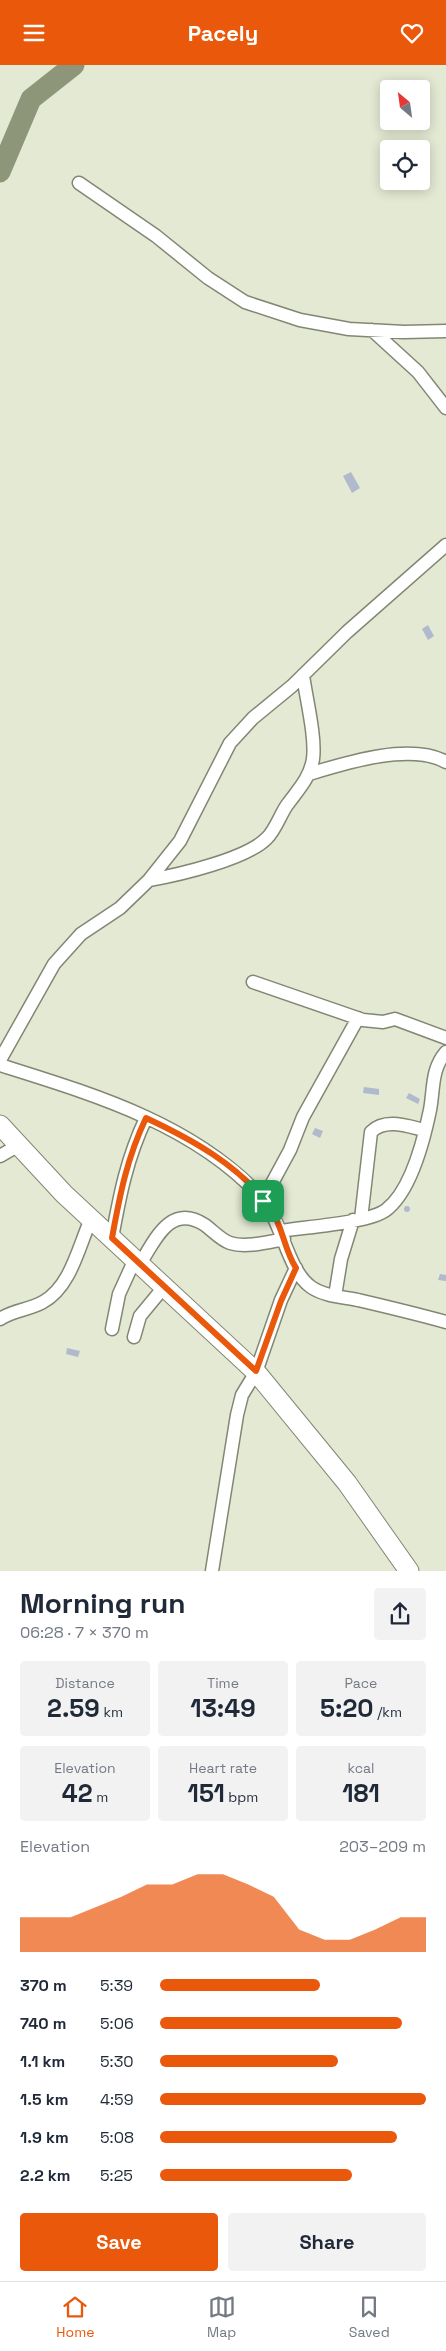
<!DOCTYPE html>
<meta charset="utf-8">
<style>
:root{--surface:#fff;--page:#f2f2f3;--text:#1f2937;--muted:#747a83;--line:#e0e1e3;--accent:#ea580c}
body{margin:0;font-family:"Space Grotesk",sans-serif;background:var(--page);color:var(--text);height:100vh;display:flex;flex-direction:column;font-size:19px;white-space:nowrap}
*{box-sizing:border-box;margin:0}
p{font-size:16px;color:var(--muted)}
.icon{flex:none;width:28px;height:28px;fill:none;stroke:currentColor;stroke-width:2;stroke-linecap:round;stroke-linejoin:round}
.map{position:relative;height:1506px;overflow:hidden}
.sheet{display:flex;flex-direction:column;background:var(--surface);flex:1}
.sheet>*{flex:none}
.needle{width:32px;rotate:331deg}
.controls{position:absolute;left:380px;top:15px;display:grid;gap:10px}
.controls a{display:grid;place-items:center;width:50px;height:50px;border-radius:5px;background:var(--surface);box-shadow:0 2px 12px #0003;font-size:25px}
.pin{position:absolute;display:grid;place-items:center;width:42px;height:42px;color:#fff;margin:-21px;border-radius:10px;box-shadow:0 2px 8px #0006}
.round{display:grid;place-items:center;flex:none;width:52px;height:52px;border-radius:5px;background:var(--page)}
.summary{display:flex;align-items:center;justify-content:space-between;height:85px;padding:0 20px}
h1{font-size:28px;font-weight:700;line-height:38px}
.metrics{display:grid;grid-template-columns:repeat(3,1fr);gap:8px;height:85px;padding:5px 20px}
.metrics div{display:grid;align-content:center;border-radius:5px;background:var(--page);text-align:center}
.metrics b{font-size:25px;font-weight:700}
.metrics small{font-size:14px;font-weight:400}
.metrics p{font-size:14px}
.chart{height:140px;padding:10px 20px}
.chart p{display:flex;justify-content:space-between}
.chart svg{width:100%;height:90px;margin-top:5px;fill:var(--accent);opacity:.7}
.cta{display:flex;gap:10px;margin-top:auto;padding:10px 20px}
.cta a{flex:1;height:58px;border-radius:5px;background:var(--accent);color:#fff;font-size:20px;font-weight:700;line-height:58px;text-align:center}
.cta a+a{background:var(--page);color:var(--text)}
ul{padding:0 20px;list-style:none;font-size:16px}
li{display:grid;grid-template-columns:80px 60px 1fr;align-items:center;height:38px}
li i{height:12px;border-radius:6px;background:var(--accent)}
header{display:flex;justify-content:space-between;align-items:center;height:65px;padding:0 20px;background:var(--accent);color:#fff;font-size:22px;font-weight:700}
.tabs{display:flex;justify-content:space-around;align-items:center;height:70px;border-top:1px solid var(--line);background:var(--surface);font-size:14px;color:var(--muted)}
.tabs a{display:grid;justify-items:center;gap:2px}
.tabs .selected{color:var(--accent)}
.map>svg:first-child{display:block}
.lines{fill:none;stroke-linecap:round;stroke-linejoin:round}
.river{stroke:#8e967a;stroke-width:21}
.building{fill:#b1b9cc}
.street-casing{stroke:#818773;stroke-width:15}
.secondary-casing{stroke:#818773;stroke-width:21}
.street{stroke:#fff;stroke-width:12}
.secondary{stroke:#fff;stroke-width:19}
.route-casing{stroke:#fff;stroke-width:10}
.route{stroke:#ea580c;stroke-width:6}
</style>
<header><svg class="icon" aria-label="menu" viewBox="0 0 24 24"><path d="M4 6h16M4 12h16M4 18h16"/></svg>Pacely<svg class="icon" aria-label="heart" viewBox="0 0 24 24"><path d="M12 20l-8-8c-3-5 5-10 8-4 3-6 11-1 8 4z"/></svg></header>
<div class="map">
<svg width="446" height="1506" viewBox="0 0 446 1506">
<rect width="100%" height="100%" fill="#e3e9d3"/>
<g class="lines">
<path class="river" d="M0,107L31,34L74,0"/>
</g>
<path class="building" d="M351,407L360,423L352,428L343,411Z
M428,560L434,571L428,575L422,564Z
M364,1022L379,1024V1030L363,1028Z
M409,1028L420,1034L418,1039L406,1033Z
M315,1063L323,1066L320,1073L312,1069Z
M404 1144a3 3 0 1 1 6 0a3 3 0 1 1-6 0Z
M440,1209L446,1210V1216L438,1215Z
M67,1283L80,1286L78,1292L66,1289Z"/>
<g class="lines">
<g class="street-casing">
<path id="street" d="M79,118L156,171L208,213L245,237L300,255L349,264L404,267L446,266
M372,265L418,307L446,343
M309,709C345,698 411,677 446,697
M149,815C178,810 247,794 267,773C276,764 280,750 287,740C298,725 310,713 313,694C316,672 306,633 303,610
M253,917L363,955L383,957L395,954L446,973
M0,995L54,899L81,869L120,843L149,815L180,776L230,678L253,653L292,621L347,567L446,480
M0,1000C92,1029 192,1058 260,1131C283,1157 287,1205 311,1222C324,1231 343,1232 358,1235C388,1242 417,1249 446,1257
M0,1091L19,1080
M263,1135L290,1085L303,1052L358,953
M361,1154L371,1067C385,1053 407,1061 424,1065
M281,1166C304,1162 369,1158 386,1145C411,1126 424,1074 430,1045C434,1024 431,1004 446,987
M112,1173C120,1129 127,1093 146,1053
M140,1199C156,1173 171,1138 205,1160C213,1166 221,1175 230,1178C246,1183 268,1177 284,1174
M335,1231L341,1194L353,1155
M0,1254C13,1245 29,1245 43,1237C71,1222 79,1180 91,1154
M112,1264L119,1229L135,1194
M134,1272L140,1251L164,1222
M212,1506L237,1350L242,1330L256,1307L281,1235L296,1203"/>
</g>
<g class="secondary-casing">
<path id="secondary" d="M0,1060L64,1129L256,1307L347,1418L409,1506"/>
</g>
<use href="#street" class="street"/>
<use href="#secondary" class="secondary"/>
</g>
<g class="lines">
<g class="route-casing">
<path id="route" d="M146,1053C191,1074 241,1101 270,1143C283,1161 284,1185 296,1203L281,1236L256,1306L112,1173C120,1129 127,1093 146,1053Z"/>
</g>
<use href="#route" class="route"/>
</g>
</svg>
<div class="controls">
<a><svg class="needle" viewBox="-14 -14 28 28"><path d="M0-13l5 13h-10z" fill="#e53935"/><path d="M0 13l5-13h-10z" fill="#747a83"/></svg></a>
<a><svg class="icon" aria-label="locate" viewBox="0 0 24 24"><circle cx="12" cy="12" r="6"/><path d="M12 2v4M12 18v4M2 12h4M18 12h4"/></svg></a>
</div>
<div class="pin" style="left:263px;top:1136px;background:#1e9e55"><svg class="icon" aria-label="arrive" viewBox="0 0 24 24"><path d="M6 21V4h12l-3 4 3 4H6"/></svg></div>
</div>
<section class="sheet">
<div class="summary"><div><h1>Morning run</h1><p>06:28 · 7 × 370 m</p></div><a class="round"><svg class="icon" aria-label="share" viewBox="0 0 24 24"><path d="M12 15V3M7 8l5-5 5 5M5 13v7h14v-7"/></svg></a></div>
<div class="metrics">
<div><p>Distance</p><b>2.59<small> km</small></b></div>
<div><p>Time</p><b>13:49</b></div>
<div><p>Pace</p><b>5:20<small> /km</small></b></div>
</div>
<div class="metrics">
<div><p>Elevation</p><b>42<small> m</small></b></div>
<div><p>Heart rate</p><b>151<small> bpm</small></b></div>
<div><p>kcal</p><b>181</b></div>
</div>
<div class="chart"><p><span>Elevation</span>203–209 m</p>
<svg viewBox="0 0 160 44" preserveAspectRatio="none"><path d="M0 44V27L10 27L20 27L30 22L40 17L50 11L60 11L70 6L80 6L90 11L100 17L110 33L120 38L130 38L140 33L150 27L160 27V44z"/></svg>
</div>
<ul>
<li><b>370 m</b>5:39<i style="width:60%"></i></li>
<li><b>740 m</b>5:06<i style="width:91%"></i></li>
<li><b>1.1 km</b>5:30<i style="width:67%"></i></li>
<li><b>1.5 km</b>4:59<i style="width:100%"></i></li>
<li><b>1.9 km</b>5:08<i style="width:89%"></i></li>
<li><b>2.2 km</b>5:25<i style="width:72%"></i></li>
</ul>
<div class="cta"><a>Save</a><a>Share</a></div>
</section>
<nav class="tabs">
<a class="selected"><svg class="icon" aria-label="home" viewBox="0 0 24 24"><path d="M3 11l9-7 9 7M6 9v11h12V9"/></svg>Home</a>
<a><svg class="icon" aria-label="map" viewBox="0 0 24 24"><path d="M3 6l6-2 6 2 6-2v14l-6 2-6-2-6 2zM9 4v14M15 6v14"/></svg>Map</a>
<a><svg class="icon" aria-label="saved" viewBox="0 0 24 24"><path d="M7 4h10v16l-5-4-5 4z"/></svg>Saved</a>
</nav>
